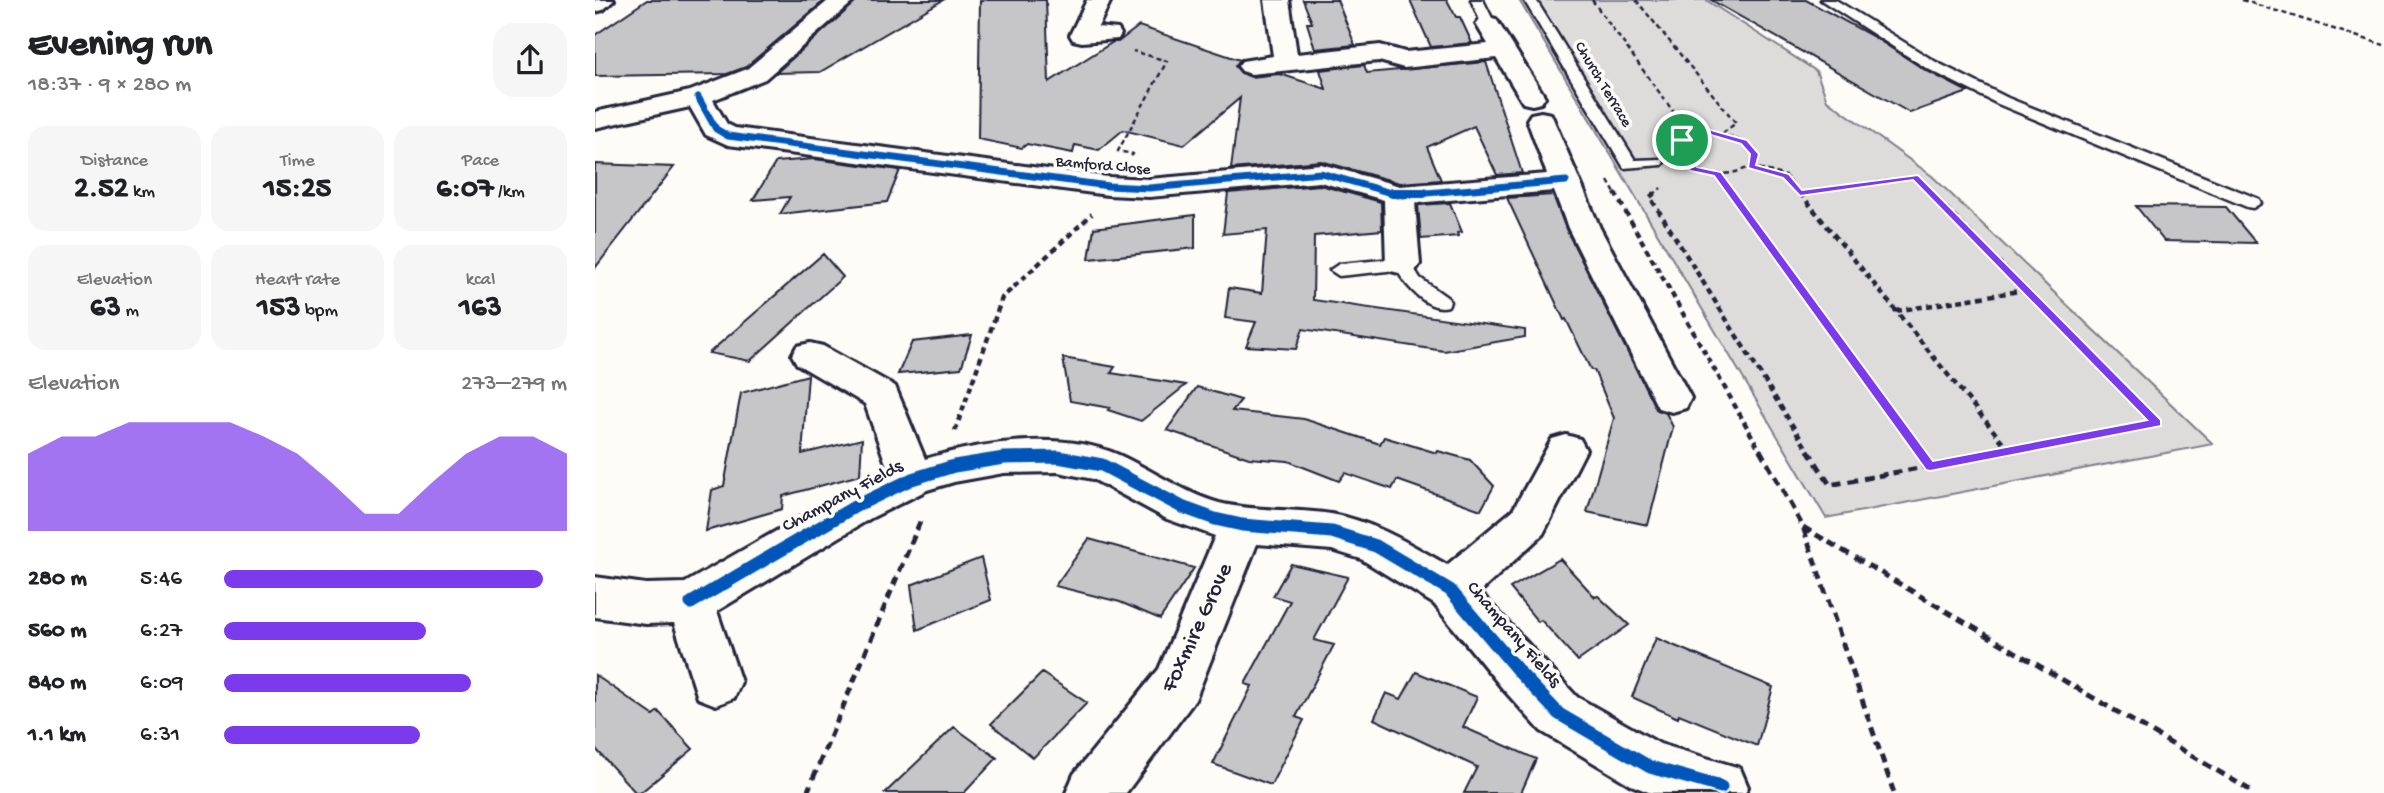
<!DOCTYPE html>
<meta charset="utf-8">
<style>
:root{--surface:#fff;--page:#f6f6f6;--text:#202124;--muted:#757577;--accent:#7c3aed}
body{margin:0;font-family:"Gochi Hand",sans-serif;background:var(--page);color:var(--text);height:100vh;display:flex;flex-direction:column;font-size:26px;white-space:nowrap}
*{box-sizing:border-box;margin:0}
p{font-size:23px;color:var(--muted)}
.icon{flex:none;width:38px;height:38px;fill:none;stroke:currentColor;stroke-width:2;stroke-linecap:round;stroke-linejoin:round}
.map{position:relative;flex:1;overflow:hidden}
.details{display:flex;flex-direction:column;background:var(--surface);width:595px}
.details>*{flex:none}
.pin{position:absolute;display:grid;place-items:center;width:60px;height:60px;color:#fff;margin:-30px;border:4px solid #fff;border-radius:50%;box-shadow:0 2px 7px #0007}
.round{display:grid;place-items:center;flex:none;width:74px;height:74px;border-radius:21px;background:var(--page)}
.summary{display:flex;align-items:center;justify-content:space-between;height:119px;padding:0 28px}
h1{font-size:38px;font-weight:700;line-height:52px}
.figures{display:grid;grid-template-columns:repeat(3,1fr);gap:10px;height:119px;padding:7px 28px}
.figures div{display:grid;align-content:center;border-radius:18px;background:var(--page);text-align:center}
.figures b{font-size:30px;font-weight:700}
.figures small{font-size:19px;font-weight:400}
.figures p{font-size:19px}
.chart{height:196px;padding:14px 28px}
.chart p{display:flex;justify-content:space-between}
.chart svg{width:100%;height:126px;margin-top:7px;fill:var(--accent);opacity:.7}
ul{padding:0 28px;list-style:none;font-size:23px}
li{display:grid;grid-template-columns:112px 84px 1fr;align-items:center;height:52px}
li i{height:18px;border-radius:9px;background:var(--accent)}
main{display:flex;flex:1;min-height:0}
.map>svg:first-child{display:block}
.green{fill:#dddcdb;stroke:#807f8b;stroke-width:2}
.building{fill:#c6c6c8;stroke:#22223b;stroke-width:2}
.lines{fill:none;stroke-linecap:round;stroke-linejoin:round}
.service-casing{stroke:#22223b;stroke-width:5}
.minor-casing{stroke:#22223b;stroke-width:6}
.path-far2{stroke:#22223b;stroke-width:2.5;stroke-dasharray:5 3.5;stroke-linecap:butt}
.path-far1{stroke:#22223b;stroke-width:4.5;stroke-dasharray:6 4.5;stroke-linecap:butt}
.path{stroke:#22223b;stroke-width:5;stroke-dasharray:9 6;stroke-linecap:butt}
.service{fill:#fdfcf7;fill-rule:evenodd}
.minor{fill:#fdfcf7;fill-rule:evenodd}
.cycleway-far2-casing{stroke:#fdfcf7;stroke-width:10}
.cycleway-far1-casing{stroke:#fdfcf7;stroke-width:14}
.cycleway-casing{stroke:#fdfcf7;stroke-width:18}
.cycleway-far2{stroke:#0057b8;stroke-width:7}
.cycleway-far1{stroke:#0057b8;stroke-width:10}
.cycleway{stroke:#0057b8;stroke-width:13}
.route{fill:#7c3aed;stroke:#fff;stroke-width:2;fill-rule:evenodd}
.labels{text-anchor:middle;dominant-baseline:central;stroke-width:7;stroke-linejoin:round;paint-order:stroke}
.far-street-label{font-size:16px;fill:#22223b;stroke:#fdfcf7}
.street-label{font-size:19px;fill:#22223b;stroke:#fdfcf7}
.near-street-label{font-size:23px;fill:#22223b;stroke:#fdfcf7}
</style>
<main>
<section class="details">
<div class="summary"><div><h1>Evening run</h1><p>18:37 · 9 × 280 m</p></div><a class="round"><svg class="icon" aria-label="share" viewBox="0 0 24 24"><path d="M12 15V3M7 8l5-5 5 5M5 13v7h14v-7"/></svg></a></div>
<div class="figures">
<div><p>Distance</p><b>2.52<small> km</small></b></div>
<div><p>Time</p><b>15:25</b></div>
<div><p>Pace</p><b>6:07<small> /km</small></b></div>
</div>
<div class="figures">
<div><p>Elevation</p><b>63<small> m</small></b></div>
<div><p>Heart rate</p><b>153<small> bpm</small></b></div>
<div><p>kcal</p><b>163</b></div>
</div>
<div class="chart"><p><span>Elevation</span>273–279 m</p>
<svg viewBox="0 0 160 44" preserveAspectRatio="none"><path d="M0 44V17L10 11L20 11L30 6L40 6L50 6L60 6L70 11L80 17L90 27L100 38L110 38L120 27L130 17L140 11L150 11L160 17V44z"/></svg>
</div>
<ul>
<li><b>280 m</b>5:46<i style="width:93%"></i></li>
<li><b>560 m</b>6:27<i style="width:59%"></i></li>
<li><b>840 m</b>6:09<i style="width:72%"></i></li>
<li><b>1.1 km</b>6:31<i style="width:57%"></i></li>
</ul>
</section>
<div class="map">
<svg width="1789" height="793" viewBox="0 0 1789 793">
<rect width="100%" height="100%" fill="#fdfcf7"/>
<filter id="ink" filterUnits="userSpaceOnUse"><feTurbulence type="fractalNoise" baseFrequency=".0143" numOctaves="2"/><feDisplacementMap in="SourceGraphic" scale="14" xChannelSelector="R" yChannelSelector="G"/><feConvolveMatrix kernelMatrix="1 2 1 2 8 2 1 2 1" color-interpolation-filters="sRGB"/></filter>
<g filter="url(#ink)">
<path class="green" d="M924,0H1111L1221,71L1232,100L1337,176L1618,444L1231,518Z"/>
<path class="building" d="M52,0H230L151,67L132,74L0,76V35Z
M263,0H348L225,72L181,73Z
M385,0H451L454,82L518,42H523L544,26L645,60L640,66L646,73L656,77L685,74L731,89L725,70L769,65L772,73L891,62L927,173L902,175L879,126L832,147L846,180L805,183L726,161L636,169L645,98L589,145L528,130L504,150L480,145L478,153L432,144L427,148L383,139Z
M708,0H742L760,45L720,49L712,23H717Z
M815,0H852L861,17H865L877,43L836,47Z
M1116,0H1211L1279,37L1330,70L1373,92L1315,113Z
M219,159L305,170L292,202L185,214L195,197L158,200L181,162Z
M0,164L79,167L0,268Z
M725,185L786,202L787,230L719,236L718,300L930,330V337L849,351L708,329L701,349L651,346L661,322L630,318L634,288L667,293L672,230L628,234L633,193Z
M958,195L971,229L1061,409L1071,413L1078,427L1053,525L992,512L1019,418L999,370H996L971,319L969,320L912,198Z
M855,203L867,232L862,233L863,236L826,239L823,205Z
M1541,206L1631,207L1661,243L1569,241Z
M600,215V248L494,259L499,228Z
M228,254L248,277L155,361L114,353Z
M377,335L366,368L303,374L317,342Z
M468,358L520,367L516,373L591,385L546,421L513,410L515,408L475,401Z
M213,375L207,454L267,439L265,475L188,496L187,509L111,531L117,490L129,486L146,393Z
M602,387L646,400L637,411L709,419L785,444L789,437L842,453L843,451L875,460L899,486L886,510L802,480L797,489L750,473L744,481L693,461L654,458L572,430Z
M494,539L563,558L599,568L565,619L525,602L460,586Z
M386,558L396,600L322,630L316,585Z
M965,559L1000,597L1003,596L1034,625L983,661L946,620L943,622L915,588Z
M696,564L753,577L719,640L739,645L701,717L709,720L676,785L618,764L657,686L650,684L695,601L678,596Z
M1061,638L1178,687L1162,746L1084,714L1083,718L1037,697Z
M821,672L882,697L868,727L941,759L926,793H869L882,767L779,719L791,693L806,699Z
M447,673L492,703L438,758L396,724Z
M0,675L58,715L63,711L98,749L45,793H41L0,748Z
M359,727L402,758L369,793H290Z"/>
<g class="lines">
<g class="service-casing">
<path id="service" d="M876,0H888L900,24L898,27H888Z
M929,0H941L1040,160L1067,159L1069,162L1067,165L1029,168Z
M1226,0H1241L1341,62L1413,98L1664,199L1666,203L1658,208L1652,207L1403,104L1331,68Z
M808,258L814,260L825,278L853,298L855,302L853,306C833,312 811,286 802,270L744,276L735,270L744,264Z"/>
</g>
<g class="minor-casing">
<path id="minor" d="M0,0H19L8,10L0,12Z
M234,0H260L170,79L118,100L132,124L140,128L513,177L554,179L726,164L805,186L952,174L932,120L936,114L946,112L956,114L1005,228L1096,398L1091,408L1077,412L1063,408L973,228L959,191L820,203L825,264L820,271L808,274L796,271L791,264L789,200L725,182L554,197L513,195L133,145L111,135L95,107L0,128V112L95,91L152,69Z
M492,0H516L503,27L523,29L526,34L523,39L487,42L478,40L475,35Z
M670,0H694L702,54L785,45L810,52L893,44L881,24L885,19L893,17L901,19L950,97L946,103L937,105L928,103L901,58L809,68L784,61L656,74L647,71L643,66L647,61L678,56Z
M215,343L228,346L300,386L330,459C386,442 468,430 524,455C557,470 589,493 624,503C661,512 699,508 736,514C778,521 815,544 852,565L918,510L957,439L971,435L985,439L991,450L948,534L885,592L982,697L1065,744L1145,768L1153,787L1150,793H1056L1036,785L946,731L908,689L839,604L766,559L737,550L662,544L600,700L531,793H471L479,774L564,669L620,536L572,519L498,479L463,472L409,473L359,482L332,490L276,518L122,611L146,682L139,698L121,705L103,698L79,623L51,624L0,617V577L51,584L90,583L246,494L294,472L270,404L202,364L197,355L202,346Z"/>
</g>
<path class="path-far2" d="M997,0L1096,136
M1041,0L1141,123L1128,133
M1647,0L1789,45
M1116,133C1134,135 1149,140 1160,154L1156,166C1131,179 1106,176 1084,158L1082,145L1096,136Z
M536,156L538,154L523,151L572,61L538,51
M1156,166L1191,176L1206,195
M1123,174L1138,195
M1013,181L1021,195
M1205,193L1320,177L1337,195
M1058,195L1066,188"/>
<path class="path-far1" d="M1020,193L1166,452
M1060,193L1055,197L1214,452
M1137,193L1325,452
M1205,193L1415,451
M1336,193L1562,423L1409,452
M1301,311L1430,290
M360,431L407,298L497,214"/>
<path class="path" d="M1165,450L1208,527L1299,793
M1213,450L1235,485L1418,450
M1324,450L1335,466
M1208,527L1660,793
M212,793L327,517"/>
<use href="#service" class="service"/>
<use href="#minor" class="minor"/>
<g class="cycleway-far2-casing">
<path id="cycleway-far2" d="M103,97L121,129L133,136L513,186L554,188L726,173L803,195
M808,195L971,181"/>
</g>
<g class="cycleway-far1-casing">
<path id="cycleway-far1" d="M797,193H829"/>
</g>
<g class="cycleway-casing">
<path id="cycleway" d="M96,603L261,506L317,479L359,466L409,458L463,457L507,465L587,507L620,519L647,525L737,532L781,546L855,590L925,673L964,714L1055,767L1126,787"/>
</g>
<use href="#cycleway-far2" class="cycleway-far2"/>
<use href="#cycleway-far1" class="cycleway-far1"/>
<use href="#cycleway" class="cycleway"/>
</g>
</g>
<path class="route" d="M1116,130L1152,140L1164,154L1161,165L1194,174L1207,190L1323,175L1566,420V426L1335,471L1331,470L1119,176L1096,171L1079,158L1078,145L1084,138ZM1116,135L1146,144L1155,154L1153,168L1188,178L1205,196L1318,180L1552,420L1338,461L1126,172L1102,167L1088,157L1087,146L1090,142Z"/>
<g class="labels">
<g class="far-street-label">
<text transform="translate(1007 85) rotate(59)">Church Terrace</text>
<text transform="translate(508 167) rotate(5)">Bamford Close</text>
</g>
<g class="street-label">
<text transform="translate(248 497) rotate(-28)">Champany Fields</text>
<text transform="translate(918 635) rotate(49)">Champany Fields</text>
</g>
<g class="near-street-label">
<text transform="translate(603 628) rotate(-65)">Foxmire Grove</text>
</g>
</g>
</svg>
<div class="pin" style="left:1087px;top:140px;background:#1e9e55"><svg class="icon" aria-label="arrive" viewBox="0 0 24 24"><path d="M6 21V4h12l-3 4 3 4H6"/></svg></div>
</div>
</main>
